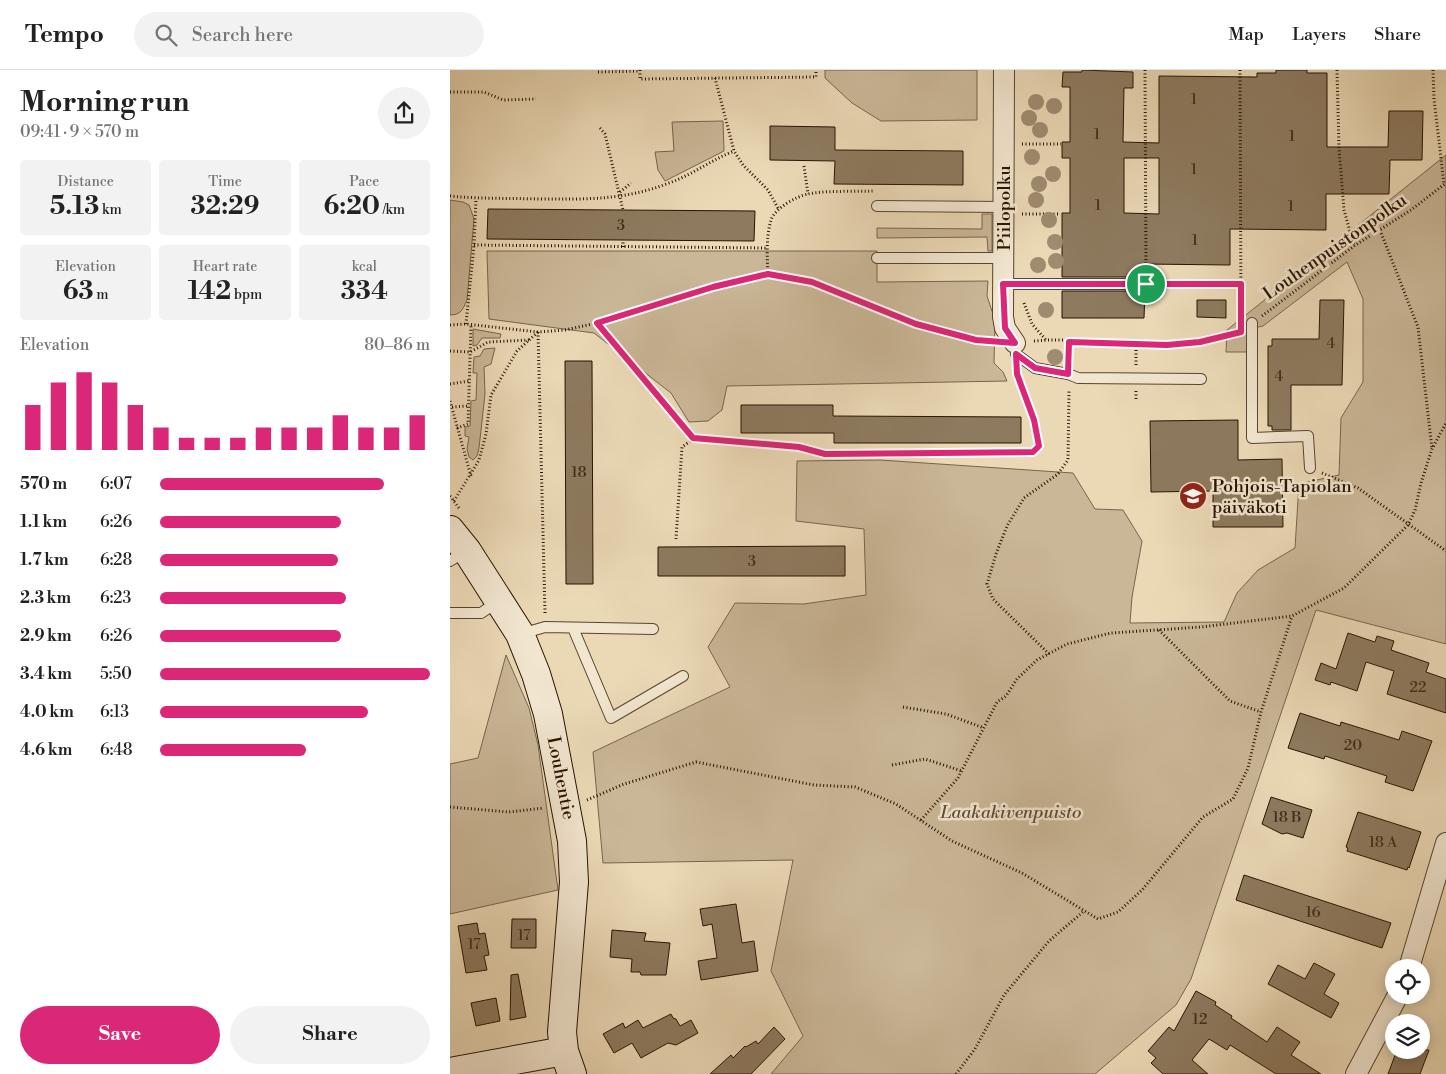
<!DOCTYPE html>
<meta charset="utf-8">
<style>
:root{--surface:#fff;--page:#f2f2f2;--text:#222;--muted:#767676;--line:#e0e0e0;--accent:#db2777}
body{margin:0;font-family:"Libre Bodoni",serif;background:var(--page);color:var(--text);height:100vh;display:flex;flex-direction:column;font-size:19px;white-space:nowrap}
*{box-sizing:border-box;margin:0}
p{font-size:16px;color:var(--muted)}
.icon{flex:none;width:28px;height:28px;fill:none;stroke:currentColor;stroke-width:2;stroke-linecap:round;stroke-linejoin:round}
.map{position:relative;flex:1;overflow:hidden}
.side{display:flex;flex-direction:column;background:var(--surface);width:450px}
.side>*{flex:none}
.fabs{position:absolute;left:935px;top:889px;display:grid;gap:10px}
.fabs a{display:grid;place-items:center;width:45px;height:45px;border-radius:50%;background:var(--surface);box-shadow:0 2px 12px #0003;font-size:25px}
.pin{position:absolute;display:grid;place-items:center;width:42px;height:42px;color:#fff;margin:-21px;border:2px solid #fff;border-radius:50%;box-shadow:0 1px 5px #0007}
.round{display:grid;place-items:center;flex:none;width:52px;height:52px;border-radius:26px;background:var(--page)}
.head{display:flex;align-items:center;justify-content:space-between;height:85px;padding:0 20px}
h1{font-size:28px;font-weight:800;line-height:38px}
.metrics{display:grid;grid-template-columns:repeat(3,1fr);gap:8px;height:85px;padding:5px 20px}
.metrics div{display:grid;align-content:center;border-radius:5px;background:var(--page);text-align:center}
.metrics b{font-size:25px;font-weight:800}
.metrics small{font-size:14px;font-weight:400}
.metrics p{font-size:14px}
.chart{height:140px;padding:10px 20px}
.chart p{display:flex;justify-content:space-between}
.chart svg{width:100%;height:90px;margin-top:5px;stroke:var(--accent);stroke-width:6}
.button{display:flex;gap:10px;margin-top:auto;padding:10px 20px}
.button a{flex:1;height:58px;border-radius:30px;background:var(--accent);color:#fff;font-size:20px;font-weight:800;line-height:58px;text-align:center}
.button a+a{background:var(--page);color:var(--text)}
ul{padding:0 20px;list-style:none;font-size:16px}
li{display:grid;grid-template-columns:80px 60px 1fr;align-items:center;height:38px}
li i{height:12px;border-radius:6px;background:var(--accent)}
header{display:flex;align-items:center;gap:30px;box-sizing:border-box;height:70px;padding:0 25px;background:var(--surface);border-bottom:1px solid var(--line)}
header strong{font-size:24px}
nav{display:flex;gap:28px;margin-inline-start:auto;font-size:18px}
.search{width:350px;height:45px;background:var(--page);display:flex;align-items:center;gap:12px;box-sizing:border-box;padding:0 18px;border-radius:28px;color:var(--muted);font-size:19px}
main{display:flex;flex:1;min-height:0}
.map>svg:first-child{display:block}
.green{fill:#cab797;stroke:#78654c}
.building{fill:#8d7a5f;stroke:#271301;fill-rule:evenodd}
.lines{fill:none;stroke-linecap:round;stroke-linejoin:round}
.lane-casing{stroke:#58442e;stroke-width:12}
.street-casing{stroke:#58442e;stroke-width:22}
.secondary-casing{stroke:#271301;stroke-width:30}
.path{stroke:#271301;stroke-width:3;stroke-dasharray:1 2.5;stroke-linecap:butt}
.lane{stroke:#f2e6d0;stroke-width:10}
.street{stroke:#f2e6d0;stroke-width:20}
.secondary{stroke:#f2e6d0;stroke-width:28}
.tree{fill:#9f8b70}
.route-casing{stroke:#fff;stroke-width:10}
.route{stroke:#db2777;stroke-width:6}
.labels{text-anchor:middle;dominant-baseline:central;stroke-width:5;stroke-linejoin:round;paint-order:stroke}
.number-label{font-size:15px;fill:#402d18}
.street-label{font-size:18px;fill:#271301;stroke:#f2e6d0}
.poi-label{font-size:18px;fill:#271301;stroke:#f2e6d0;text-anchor:start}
.park-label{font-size:18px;font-style:italic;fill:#604c36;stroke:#f2e6d0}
</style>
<header>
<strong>Tempo</strong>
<div class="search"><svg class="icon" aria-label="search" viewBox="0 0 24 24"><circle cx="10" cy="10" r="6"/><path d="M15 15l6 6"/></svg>Search here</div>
<nav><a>Map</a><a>Layers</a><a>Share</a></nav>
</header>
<main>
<section class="side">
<div class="head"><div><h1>Morning run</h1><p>09:41 · 9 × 570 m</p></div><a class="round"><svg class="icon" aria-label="share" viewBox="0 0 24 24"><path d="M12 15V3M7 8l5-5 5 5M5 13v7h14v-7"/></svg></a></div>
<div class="metrics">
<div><p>Distance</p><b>5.13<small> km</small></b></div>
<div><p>Time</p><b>32:29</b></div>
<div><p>Pace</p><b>6:20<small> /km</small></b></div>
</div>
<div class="metrics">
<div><p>Elevation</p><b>63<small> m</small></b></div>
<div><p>Heart rate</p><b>142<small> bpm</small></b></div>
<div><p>kcal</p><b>334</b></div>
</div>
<div class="chart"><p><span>Elevation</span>80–86 m</p>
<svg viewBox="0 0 160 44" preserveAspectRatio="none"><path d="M5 44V22M15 44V11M25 44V6M35 44V11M45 44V22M55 44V33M65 44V38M75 44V38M85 44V38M95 44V33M105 44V33M115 44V33M125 44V27M135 44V33M145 44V33M155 44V27"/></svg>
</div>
<ul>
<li><b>570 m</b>6:07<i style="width:83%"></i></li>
<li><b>1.1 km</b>6:26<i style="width:67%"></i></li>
<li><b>1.7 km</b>6:28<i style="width:66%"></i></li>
<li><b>2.3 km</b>6:23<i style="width:69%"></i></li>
<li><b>2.9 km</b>6:26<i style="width:67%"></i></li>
<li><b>3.4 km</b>5:50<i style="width:100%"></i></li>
<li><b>4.0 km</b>6:13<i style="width:77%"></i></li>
<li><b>4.6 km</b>6:48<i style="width:54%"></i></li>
</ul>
<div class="button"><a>Save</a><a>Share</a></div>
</section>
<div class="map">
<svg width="996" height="1004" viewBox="0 0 996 1004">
<rect width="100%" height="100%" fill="#ebd9b6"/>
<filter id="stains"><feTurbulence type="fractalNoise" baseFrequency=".004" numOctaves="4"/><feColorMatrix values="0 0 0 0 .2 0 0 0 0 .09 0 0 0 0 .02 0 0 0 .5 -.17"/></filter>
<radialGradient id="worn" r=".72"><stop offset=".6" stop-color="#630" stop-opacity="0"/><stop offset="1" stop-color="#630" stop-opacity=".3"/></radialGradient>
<path class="green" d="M375,0H527V50L431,51L402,33L375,8Z
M273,51L274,81L215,111L208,100L205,82L224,81L222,52Z
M996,85V574L866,540L741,909L726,935L645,1004H321L353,966L321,901L343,790L153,793L143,682L280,617L258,577L285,533L354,534L416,525L414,459L346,451L347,391L430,390L623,403L645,439L673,440L692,471L682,527L680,553L774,552L787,523L808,500L845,478L849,414L889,405L891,348L913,312V229L897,192L813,256L798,259V282H776L777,260Z
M0,130L13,132L19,135L24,149L17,230C13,239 11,245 0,245Z
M532,144H542V181H538L537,167L427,168V158L532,159Z
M37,181H427V212L538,211L537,226L545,250L544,293L553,302L557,311L277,316L272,340L258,351L239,352L221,323L144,263L39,249Z
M23,259L51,264L50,268H32L27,275L23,276Z
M45,278L41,294L34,297L35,324L29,378L27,386L23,390L19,387L17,379L19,367L15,366V357L20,356L21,331L26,330L27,303H23L24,287L30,286L34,279Z
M56,585L79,638L88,675L108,820L0,844V694L28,688Z"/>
<path class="building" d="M632,0L683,2V18H674L673,72L709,73V6L807,7V3H826V0H857V3H877V77H938L939,41H973L972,90H940L939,124H876V160L780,159V195L695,194V207H612V143H620V88H612V72H620V17H612L613,2H632ZM674,88H709V144L674,143Z
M320,56L385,57V80L513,81V115L384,114L385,91L320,90Z
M38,139L305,141L304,171L37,169Z
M612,221H695L694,248H612Z
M747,230H776V248L747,247Z
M870,230H894L892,315H841V360H822V356H818V276H822V269H869Z
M115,291H142L143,514H116Z
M291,335H383V346L571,347V373H384V363H291Z
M788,350V390L832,389L833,457H763V421L701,422L700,351Z
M395,476V506H208V477Z
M898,563L925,572L927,566L944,571L941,580L979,593L976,602L996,609V643L937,624L944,601L916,592L907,621L881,612L880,615L865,610L871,593L886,599Z
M850,643L890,656L891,652L949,670L952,661L982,671L963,721L935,712L937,706L875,686L874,689L838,678Z
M821,727L862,740L853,768L837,763L832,764L812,754Z
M908,742L971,762L959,798L958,797L957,800L897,781L898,778L896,777Z
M794,805L941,853L932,878L786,830Z
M286,834L292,873L304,871L308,901L251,910L248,891L267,888L262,854L253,856L250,839Z
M62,849H86V878H61Z
M27,853L29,864L35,863L39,885L34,886L37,900L16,903L8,856Z
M162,860L196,863L194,871L220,873L216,905H191L190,902H181L182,889L160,887Z
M864,893L885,904L874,924L889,933L881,948L818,914L828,895L855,909Z
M68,904L76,947L60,950L61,905Z
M746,921L766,932L765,935L782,946L781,948L817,972L827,957L850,972L841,985L871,1004H826L780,975L777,980L759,969L742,990L758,1004H713L701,993L706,988L698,981L719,957L724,961Z
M46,928L50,951L26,956L21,933Z
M221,944L223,948L226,949L230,956L241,950L248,963L226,975L218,973L191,988L182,973L164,983L153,964L173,953L175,958L188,950L193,958Z
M324,957L335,969L301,1004H260L281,985L283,988L295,976L296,977L306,971L308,974Z
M947,980H979L970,1004H938Z"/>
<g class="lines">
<g class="lane-casing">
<path id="lane" d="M427,136L554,137
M427,188H553
M553,214H696
M802,253V368L858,366L860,398
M565,273L566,284L585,298L618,304L628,308L751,309
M0,491L16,481
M0,543H31L49,531
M123,558L161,648L233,606
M71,564L95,557L203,559"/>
</g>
<g class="street-casing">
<path id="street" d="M554,0L553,247L555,258L565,273
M959,898L996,773
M906,1004L948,925"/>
</g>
<g class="secondary-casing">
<path id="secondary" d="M0,460L17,481L70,564L86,604L98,644L122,771L124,812L112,962L114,981L122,1004
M0,1002L114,981"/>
</g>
<path class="path" d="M190,0V9L366,7V0
M695,0L696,200
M790,0L791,244
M887,0L889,78L894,140L904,176
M983,0L984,29L994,114
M148,2L190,1
M265,8L284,81L293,95L318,120L329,140
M0,22H34L53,30L86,29
M150,58L155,64L173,140
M572,74H611
M354,96L358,124
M170,122L181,113
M0,126C29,129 58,128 88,129C135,129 173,131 219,113C242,105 261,90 284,81
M572,144H610
M930,160L968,257L982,379
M24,175L317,178
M173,177V170
M318,204C317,187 316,167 321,150C325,138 347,126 358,124C379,120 403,122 424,121
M709,214H791
M574,233L582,254L596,270
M812,246L904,176L961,140L996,113
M147,253L243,369L232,377L226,469
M16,254L24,175L26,129
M0,255L16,254L88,262L115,260L147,253L263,217L318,204L362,212L466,254L540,272
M88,262L95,543
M584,271C628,267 673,275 717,275C742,276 765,269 788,262
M686,273V295
M0,281L20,282L38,272L79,270
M619,291V271
M0,314L19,311
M686,321V330
M0,331L21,406
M2,337L18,336
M7,358L18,354L21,255
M243,369L349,377L375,384L583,383L589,376L584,350L566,302
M872,403L908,418L996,481
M0,426L9,438
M4,431L29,390L36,364L41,325L67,281L88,262
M709,560L780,631L811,642
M599,584L543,529L537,514L546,484L557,456L574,428L608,404L618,390L619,320
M453,637L496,644L534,658
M442,695L475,689L512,701
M137,730L174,714L246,692L364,715L405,717L446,734L502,771L572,803L648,849L668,842L692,820L753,747L783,729L798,698L811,642L842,546
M0,737L59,742L94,738
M471,750L508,708L547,632L556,626L567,609L587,590L617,574L661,563L751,557L842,546L894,518L958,455L965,440L971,413L982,379L996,353
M506,1004L525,979L554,925L599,871L634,841"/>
<use href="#lane" class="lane"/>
<use href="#street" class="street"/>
<use href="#secondary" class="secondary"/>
</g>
<g class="tree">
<circle cx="586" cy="32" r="8"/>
<circle cx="604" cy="36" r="8"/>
<circle cx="579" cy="48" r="8"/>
<circle cx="590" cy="60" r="8"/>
<circle cx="582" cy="87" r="8"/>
<circle cx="603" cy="104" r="8"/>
<circle cx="589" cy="114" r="8"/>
<circle cx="586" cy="130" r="8"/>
<circle cx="599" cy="150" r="8"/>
<circle cx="605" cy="172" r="8"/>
<circle cx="606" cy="191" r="8"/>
<circle cx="588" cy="195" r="8"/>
<circle cx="596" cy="240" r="8"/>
<circle cx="605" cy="287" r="8"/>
</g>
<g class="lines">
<g class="route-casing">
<path id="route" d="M318,204L362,212L466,254L526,270L565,273L555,258L553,214H791V262L750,272L717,275L619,272L618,304L585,298L566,284L567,304L584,350L589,376L583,382L375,384L349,377L243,368L147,253L263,217Z"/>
</g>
<use href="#route" class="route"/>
</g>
<defs>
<g id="school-disc" transform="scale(1.4375)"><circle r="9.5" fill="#8f2418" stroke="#f2e6d0"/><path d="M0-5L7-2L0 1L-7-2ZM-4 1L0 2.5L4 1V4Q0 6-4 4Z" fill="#fff"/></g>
</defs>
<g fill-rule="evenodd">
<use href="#school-disc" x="743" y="426"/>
</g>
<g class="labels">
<g class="number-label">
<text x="744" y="29">1</text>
<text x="647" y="64">1</text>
<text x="842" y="66">1</text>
<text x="744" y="99">1</text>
<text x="648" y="135">1</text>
<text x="841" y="136">1</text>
<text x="171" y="155">3</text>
<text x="745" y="170">1</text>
<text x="881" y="273">4</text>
<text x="829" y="306">4</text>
<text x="129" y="402">18</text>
<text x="302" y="491">3</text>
<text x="968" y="617">22</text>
<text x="903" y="675">20</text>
<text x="837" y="747">18 B</text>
<text x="933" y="772">18 A</text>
<text x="863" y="842">16</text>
<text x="74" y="865">17</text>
<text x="24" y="874">17</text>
<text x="750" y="949">12</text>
</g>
<g class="street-label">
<text transform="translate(554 138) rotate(-90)">Piilopolku</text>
<text transform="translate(885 177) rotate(-35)">Louhenpuistonpolku</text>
<text transform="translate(111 708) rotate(79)">Louhentie</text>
</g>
<g class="poi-label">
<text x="762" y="416">Pohjois-Tapiolan<tspan x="762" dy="21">päiväkoti</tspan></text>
</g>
<g class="park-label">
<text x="561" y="742">Laakakivenpuisto</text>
</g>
</g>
<rect width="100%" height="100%" filter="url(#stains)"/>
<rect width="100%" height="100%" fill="url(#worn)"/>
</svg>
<div class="fabs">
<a><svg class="icon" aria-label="locate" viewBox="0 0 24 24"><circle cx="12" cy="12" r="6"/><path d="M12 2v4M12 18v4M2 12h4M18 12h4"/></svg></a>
<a><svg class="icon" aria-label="layers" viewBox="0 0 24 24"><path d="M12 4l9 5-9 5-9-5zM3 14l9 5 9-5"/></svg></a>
</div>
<div class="pin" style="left:696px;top:214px;background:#1e9e55"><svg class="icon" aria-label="arrive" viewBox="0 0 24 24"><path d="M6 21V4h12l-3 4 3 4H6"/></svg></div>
</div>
</main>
